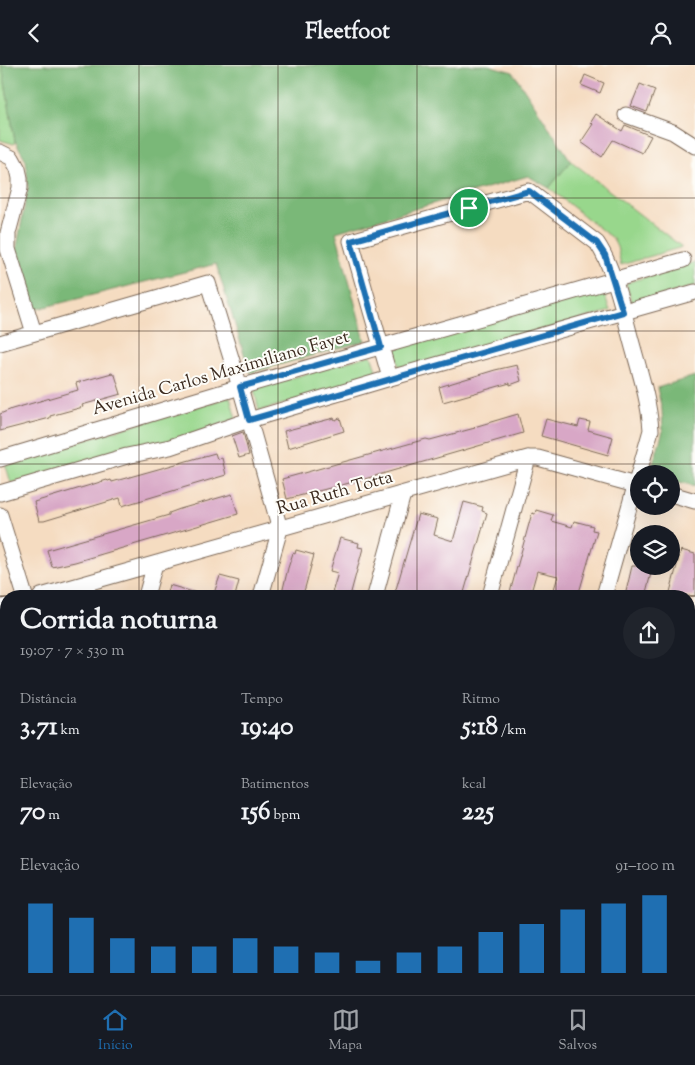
<!DOCTYPE html>
<html lang="pt">
<meta charset="utf-8">
<style>
:root{--surface:#171b24;--page:#20242c;--text:#f1f3f6;--muted:#9ea1a6;--line:#363941;--accent:#1f6fb2}
body{margin:0;font-family:"Sorts Mill Goudy",serif;background:var(--page);color:var(--text);height:100vh;display:flex;flex-direction:column;font-size:19px;white-space:nowrap}
*{box-sizing:border-box;margin:0}
p{font-size:16px;color:var(--muted)}
.icon{flex:none;width:28px;height:28px;fill:none;stroke:currentColor;stroke-width:2;stroke-linecap:round;stroke-linejoin:round}
.map{position:relative;flex:1;overflow:hidden}
.sheet{position:absolute;left:0px;top:525px;width:695px;height:405px;display:flex;flex-direction:column;background:var(--surface);border-radius:20px 20px 0 0;box-shadow:0 5px 20px #0002}
.sheet>*{flex:none}
.tools{position:absolute;left:630px;top:400px;display:grid;gap:10px}
.tools a{display:grid;place-items:center;width:50px;height:50px;border-radius:50%;background:var(--surface);box-shadow:0 5px 20px #0002;font-size:25px}
.pin{position:absolute;display:grid;place-items:center;width:42px;height:42px;color:#fff;margin:-21px;border:2px solid #fff;border-radius:50%;box-shadow:0 1px 5px #0007}
.round{display:grid;place-items:center;flex:none;width:52px;height:52px;border-radius:26px;background:var(--page)}
.summary{display:flex;align-items:center;justify-content:space-between;height:85px;padding:0 20px}
h1{font-size:28px;font-weight:700;line-height:38px}
.figures{display:grid;grid-template-columns:repeat(3,1fr);gap:8px;height:85px;padding:5px 20px}
.figures div{display:grid;align-content:center}
.figures b{font-size:25px;font-weight:700}
.figures small{font-size:14px;font-weight:400}
.figures p{font-size:14px}
.chart{height:140px;padding:10px 20px}
.chart p{display:flex;justify-content:space-between}
.chart svg{width:100%;height:90px;margin-top:5px;stroke:var(--accent);stroke-width:6}
header{display:flex;justify-content:space-between;align-items:center;height:65px;padding:0 20px;background:var(--surface);font-size:22px;font-weight:700}
.tabs{display:flex;justify-content:space-around;align-items:center;height:70px;border-top:1px solid var(--line);background:var(--surface);font-size:14px;color:var(--muted)}
.tabs a{display:grid;justify-items:center;gap:2px}
.tabs .selected{color:var(--accent)}
.map>svg:first-child{display:block}
.green{fill:#98d78c;stroke:#6a8055}
.forest{fill:#7ab878;stroke:#5a714b}
.building{fill:#d8a7c6}
.lines{fill:none;stroke-linecap:round;stroke-linejoin:round}
.street-casing{stroke:#7c6857;stroke-width:17}
.street{stroke:#fff;stroke-width:15}
.route-casing{stroke:#fff;stroke-width:10}
.route{stroke:#1f6fb2;stroke-width:6}
.grid{fill:none;stroke:#3b2a1e;stroke-width:1;stroke-opacity:0.55}
.labels{text-anchor:middle;dominant-baseline:central;stroke-width:4;stroke-linejoin:round;paint-order:stroke}
.street-label{font-size:18px;fill:#3b2a1e;stroke:#fdfcf7}
</style>
<header><svg class="icon" aria-label="back" viewBox="0 0 24 24"><path d="M15 5l-7 7 7 7"/></svg>Fleetfoot<svg class="icon" aria-label="person" viewBox="0 0 24 24"><circle cx="12" cy="8" r="4"/><path d="M4 21q1-7 8-7t8 7"/></svg></header>
<div class="map">
<svg width="695" height="930" viewBox="0 0 695 930">
<rect width="100%" height="100%" fill="#fdfcf7"/>
<filter id="ink" filterUnits="userSpaceOnUse"><feTurbulence type="fractalNoise" baseFrequency=".02" numOctaves="2"/><feDisplacementMap in="SourceGraphic" scale="10" xChannelSelector="R" yChannelSelector="G"/><feConvolveMatrix kernelMatrix="1 2 1 2 8 2 1 2 1" color-interpolation-filters="sRGB"/></filter>
<filter id="wash" filterUnits="userSpaceOnUse"><feTurbulence type="fractalNoise" baseFrequency=".0096" numOctaves="4" result="noise"/><feDisplacementMap in="SourceGraphic" scale="20" xChannelSelector="R" yChannelSelector="G"/><feGaussianBlur stdDeviation="1.12" result="paint"/><feColorMatrix in="noise" values="0 0 0 0 0 0 0 0 0 0 0 0 0 0 0 0 0 1.4 0 .05"/><feComposite in="paint" operator="in"/></filter>
<g filter="url(#wash)">
<rect width="100%" height="100%" fill="#f5dcc1"/>
<path class="green" d="M0,0H2L15,76L14,79L0,75Z
M571,96L682,182L621,200L617,182L613,174L549,123Z
M695,197V221L632,239L626,218Z
M603,224L610,246L400,305L394,284Z
M371,290L378,311L259,346L254,324Z
M230,332L236,354L170,377L11,418L5,398Z
M0,550C12,564 5,578 0,594Z
M160,924H489L487,930H158Z"/>
<path class="forest" d="M2,0H488L513,7L571,96L549,123L528,111L336,167L365,276L250,308L216,199L33,245L16,187L28,122L26,95L15,76Z
M695,311V421L671,415V409H650L663,366L662,345L657,323Z"/>
<g id="blocks">
<path class="building" d="M585,10L604,18L600,28L581,20Z
M640,19L655,25L647,47L631,41Z
M596,49L622,66L625,60L651,71L642,88L613,75L602,92L581,77L593,59L591,57Z
M517,300L521,316L510,320V318L443,337L439,322L495,305Z
M112,308L113,310H115L121,329L82,340L83,342L50,351V353L0,366V349L12,344L78,325L76,318Z
M518,349L523,368L361,415L287,434L282,414L426,374L430,375L475,363L474,362Z
M334,353L335,355L340,353L344,366L288,383L284,366Z
M546,354L578,362L580,355L590,357L588,365L613,372L608,390L541,371Z
M243,367L249,390L239,393L232,371Z
M215,388L217,394L222,393L226,410L122,441L120,433L44,456H39L34,437L107,415L108,416L111,415L112,417Z
M232,429L238,449L75,497L52,502L47,485L169,450V448L180,444Z
M464,437L483,442L482,446L487,448L463,531H394L418,449L438,454L434,470L453,476Z
M536,445L553,450L551,456L572,462L574,456L593,461L592,465L597,466L578,531H552L558,511L537,506L530,531H509L532,448L535,449Z
M340,473L359,478L358,482L363,483L350,531H331L338,508L330,506Z
M296,485L314,490L305,523L302,531H282L283,528H282L288,503L293,488L295,489Z
M681,485L695,489V531H669Z
M632,501H653L645,531H625Z
M220,511L239,516L235,531H213Z
M169,520L197,528L196,531H166Z"/>
</g>
</g>
<g filter="url(#ink)">
<use href="#blocks" fill-opacity="0" stroke="#7c6857" stroke-width="1"/>
<g class="lines">
<g class="street-casing">
<path id="street" d="M626,50L673,67L695,81
M0,87L12,93L18,104L20,113V123L8,168V184L34,268
M0,278L208,218L240,322L280,464L261,531
M390,313L351,176L529,126L597,178C614,203 623,245 631,275C639,305 649,334 651,365L604,531
M0,394L240,322L683,195
M0,428L127,391L170,382L249,355L390,313L695,227
M671,429L695,436
M0,450L25,531
M41,531L528,393H538L639,421
M146,531L155,499
M375,531L403,429
M490,531L528,393
M0,543L6,541
M0,632L6,609
M689,643L695,621
M0,646L6,648
M689,715L695,716
M689,837L695,839
M0,905L6,907
M66,924L86,930
M36,930L38,924
M151,930L152,924
M494,930L496,924
M610,930L611,924"/>
</g>
<use href="#street" class="street"/>
</g>
</g>
<g class="lines" filter="url(#ink)">
<g class="route-casing">
<path id="route" d="M529,126L597,178L605,190L623,247L249,355L240,322L381,282L351,176Z"/>
</g>
<use href="#route" class="route"/>
</g>
<path class="grid" d="M139,0V531M278,0V531M417,0V531M556,0V531M0,133H695M0,266H695M0,399H695M0,531H6M689,531H695M0,664H6M689,664H695M0,797H6M689,797H695M139,924V930M278,924V930M417,924V930M556,924V930"/>
<g class="labels">
<g class="street-label">
<text transform="translate(221 309) rotate(-16)">Avenida Carlos Maximiliano Fayet</text>
<text transform="translate(335 429) rotate(-16)">Rua Ruth Totta</text>
</g>
</g>
</svg>
<div class="tools">
<a><svg class="icon" aria-label="locate" viewBox="0 0 24 24"><circle cx="12" cy="12" r="6"/><path d="M12 2v4M12 18v4M2 12h4M18 12h4"/></svg></a>
<a><svg class="icon" aria-label="layers" viewBox="0 0 24 24"><path d="M12 4l9 5-9 5-9-5zM3 14l9 5 9-5"/></svg></a>
</div>
<div class="pin" style="left:469px;top:143px;background:#1e9e55"><svg class="icon" aria-label="arrive" viewBox="0 0 24 24"><path d="M6 21V4h12l-3 4 3 4H6"/></svg></div>
<section class="sheet">
<div class="summary"><div><h1>Corrida noturna</h1><p>19:07 · 7 × 530 m</p></div><a class="round"><svg class="icon" aria-label="share" viewBox="0 0 24 24"><path d="M12 15V3M7 8l5-5 5 5M5 13v7h14v-7"/></svg></a></div>
<div class="figures">
<div><p>Distância</p><b>3.71<small> km</small></b></div>
<div><p>Tempo</p><b>19:40</b></div>
<div><p>Ritmo</p><b>5:18<small> /km</small></b></div>
</div>
<div class="figures">
<div><p>Elevação</p><b>70<small> m</small></b></div>
<div><p>Batimentos</p><b>156<small> bpm</small></b></div>
<div><p>kcal</p><b>225</b></div>
</div>
<div class="chart"><p><span>Elevação</span>91–100 m</p>
<svg viewBox="0 0 160 44" preserveAspectRatio="none"><path d="M5 44V10M15 44V17M25 44V27M35 44V31M45 44V31M55 44V27M65 44V31M75 44V34M85 44V38M95 44V34M105 44V31M115 44V24M125 44V20M135 44V13M145 44V10M155 44V6"/></svg>
</div>
</section>
</div>
<nav class="tabs">
<a class="selected"><svg class="icon" aria-label="home" viewBox="0 0 24 24"><path d="M3 11l9-7 9 7M6 9v11h12V9"/></svg>Início</a>
<a><svg class="icon" aria-label="map" viewBox="0 0 24 24"><path d="M3 6l6-2 6 2 6-2v14l-6 2-6-2-6 2zM9 4v14M15 6v14"/></svg>Mapa</a>
<a><svg class="icon" aria-label="saved" viewBox="0 0 24 24"><path d="M7 4h10v16l-5-4-5 4z"/></svg>Salvos</a>
</nav>
